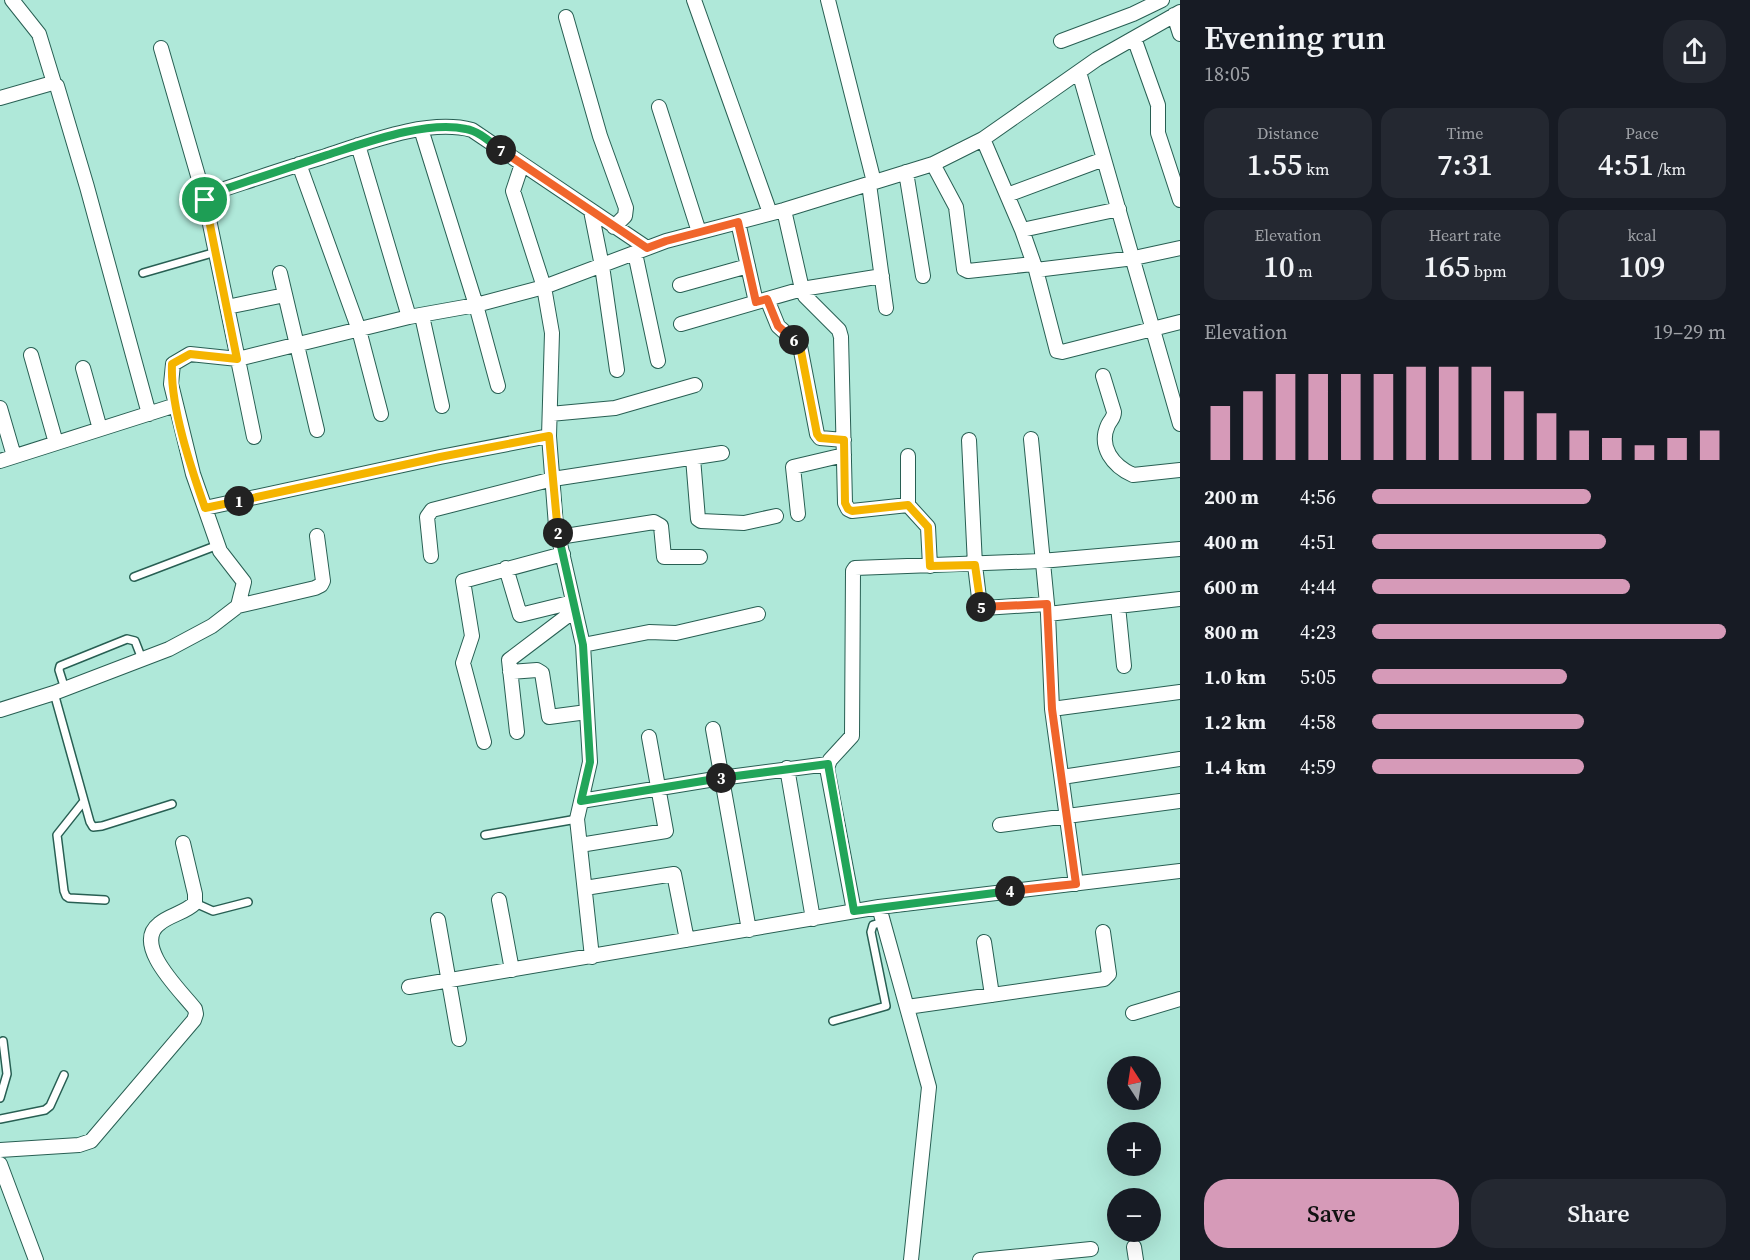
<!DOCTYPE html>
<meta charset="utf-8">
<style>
:root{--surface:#171b24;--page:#242831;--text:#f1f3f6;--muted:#9ea1a6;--accent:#d69ab8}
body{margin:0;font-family:"Source Serif 4",serif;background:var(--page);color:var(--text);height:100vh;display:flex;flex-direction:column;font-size:22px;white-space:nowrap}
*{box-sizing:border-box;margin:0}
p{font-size:20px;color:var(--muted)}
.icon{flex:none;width:33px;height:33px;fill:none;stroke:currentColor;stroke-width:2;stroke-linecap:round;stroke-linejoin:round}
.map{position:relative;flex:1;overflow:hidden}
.side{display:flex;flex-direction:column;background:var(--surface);width:570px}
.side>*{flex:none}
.needle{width:39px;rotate:348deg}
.controls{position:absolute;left:1107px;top:1056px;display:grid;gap:12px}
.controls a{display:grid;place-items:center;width:54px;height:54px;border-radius:50%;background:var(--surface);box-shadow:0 6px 24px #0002;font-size:30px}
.pin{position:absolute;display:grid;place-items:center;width:51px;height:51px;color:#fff;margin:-26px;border:3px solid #fff;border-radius:50%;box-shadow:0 2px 6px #0007}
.km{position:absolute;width:30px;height:30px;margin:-15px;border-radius:50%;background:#222;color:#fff;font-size:16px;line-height:30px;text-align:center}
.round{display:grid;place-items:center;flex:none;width:63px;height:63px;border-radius:24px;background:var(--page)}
.headline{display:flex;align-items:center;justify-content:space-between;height:102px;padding:0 24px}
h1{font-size:33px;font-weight:600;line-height:45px}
.stats{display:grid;grid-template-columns:repeat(3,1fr);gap:9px;height:102px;padding:6px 24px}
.stats div{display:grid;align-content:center;border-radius:15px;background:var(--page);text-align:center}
.stats b{font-size:30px;font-weight:600}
.stats small{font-size:16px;font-weight:400}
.stats p{font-size:16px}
.chart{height:168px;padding:12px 24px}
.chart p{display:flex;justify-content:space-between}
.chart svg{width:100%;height:108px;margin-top:6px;stroke:var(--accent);stroke-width:6}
.action{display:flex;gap:12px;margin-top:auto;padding:12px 24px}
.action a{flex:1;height:69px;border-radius:24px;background:var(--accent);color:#111;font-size:24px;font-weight:600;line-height:69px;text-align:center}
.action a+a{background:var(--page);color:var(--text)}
ul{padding:0 24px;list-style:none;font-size:20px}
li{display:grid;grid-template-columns:96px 72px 1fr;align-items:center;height:45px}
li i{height:15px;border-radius:8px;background:var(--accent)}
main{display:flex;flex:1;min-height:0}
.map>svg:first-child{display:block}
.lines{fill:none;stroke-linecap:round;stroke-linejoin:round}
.lane-casing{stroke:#285f53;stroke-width:10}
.street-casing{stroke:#285f53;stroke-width:16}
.lane{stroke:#fff;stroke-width:7}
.street{stroke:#fff;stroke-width:14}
.split-1-casing{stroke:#fff;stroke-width:12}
.split-2-casing{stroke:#fff;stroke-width:12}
.split-3-casing{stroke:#fff;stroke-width:12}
.split-4-casing{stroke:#fff;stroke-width:12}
.split-5-casing{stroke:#fff;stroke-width:12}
.split-6-casing{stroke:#fff;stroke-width:12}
.split-7-casing{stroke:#fff;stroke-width:12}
.split-8-casing{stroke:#fff;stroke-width:12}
.split-1{stroke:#f5b400;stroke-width:8}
.split-2{stroke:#f5b400;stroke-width:8}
.split-3{stroke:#22a559;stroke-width:8}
.split-4{stroke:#22a559;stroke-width:8}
.split-5{stroke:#f0652b;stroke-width:8}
.split-6{stroke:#f5b400;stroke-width:8}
.split-7{stroke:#f0652b;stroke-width:8}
.split-8{stroke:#22a559;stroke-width:8}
</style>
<main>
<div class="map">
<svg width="1180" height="1260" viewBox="0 0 1180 1260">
<rect width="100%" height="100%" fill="#afe8d9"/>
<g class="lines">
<g class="lane-casing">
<path id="lane" d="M143,273L216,252
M134,577L218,545
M65,689L59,670L60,666L127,639L135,641L142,659
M54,693L90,822L93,827L102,826L172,804
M84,801L57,835L64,891L66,896L69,898L105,900
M485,835L577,819
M195,903L213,911L248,902
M833,1021L886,1006L871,932L873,925L883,922
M0,1098L7,1074L3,1041
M0,1119L45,1110L50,1106L64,1075"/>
</g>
<g class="street-casing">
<path id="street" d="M12,0L39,34L54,83
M694,0L770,213
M828,0L874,182
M1174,15L1180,34
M566,17L600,136L626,208L625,216L614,227
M1134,38L1158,105V133L1180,200
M1061,41L1133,14L1162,0
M161,48L205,200L254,437
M1079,72L1180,424
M0,98L49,84L54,83L57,86L87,187L149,414
M659,107L699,232
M421,129L476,305L498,386
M983,139L1022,230L1036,270L1057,351L1062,352L1180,322
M358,145L409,317
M299,164L359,330L381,414
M522,164L513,191L544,287L552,333L549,436L556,526L583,645L590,762L577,819L592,957
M933,164L956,207L964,269L968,271L1033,264
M906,172L923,276
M869,184L886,308
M1007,195L1104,159
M203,196C243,183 283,169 323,157C366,143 427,118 472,130L647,248
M784,210L802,289L805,296L839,330L841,337L845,503L848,509L852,511L908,505
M591,211L602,266L617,370
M738,222L756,302
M1022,230L1119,209
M635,253L658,361
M1036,270L1134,258L1180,248
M280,273L317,430
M680,285L748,266
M767,299L778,326L800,346L817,434L820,438L844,440
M227,307L285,295
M422,316L442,406
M681,324L802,289L882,276
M31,355L56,443
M83,368L100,429
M1103,376L1114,412C1114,418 1111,419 1108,425C1098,447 1113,466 1133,475L1180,470
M0,408L14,456
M550,414L615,408L695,385
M1031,439L1048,614L1052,709L1076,884
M969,440L975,565L980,606L984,608L1047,604
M908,456V505L928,527L930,566
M693,458L698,519L701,521L744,523L776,516
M0,461L176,405
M205,508L440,457L549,436
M798,514L793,467L844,455
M559,537L654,522L661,526L664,557H700
M431,556L427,517L432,510L553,479L722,453
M506,568L520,615L573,602
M238,606L315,588L321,585L323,581L317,536
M1118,606L1124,666
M1048,614L1180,599
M583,645L649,632L676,633L758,614
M510,672L537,670L542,673L549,717L587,712
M1052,709L1180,692
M0,710L54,693L169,649L212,626L238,606L244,582L220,551L193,474L171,384L173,364L190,354L238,359L409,317L476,305L544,287L666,241L784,210L933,164L983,139L1097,59L1180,12
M713,729L749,930
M517,732L509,660L575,610
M484,742L463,663L472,636L463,581L563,554
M787,768L813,919
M1062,777L1180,759
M581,801L721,778L828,764
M1000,825L1180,801
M580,845L666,831L649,737
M585,888L674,874L687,940
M499,900L512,970
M879,907L929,1087L911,1260
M854,911L827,768L830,760L852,736L853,571L855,568L1041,561L1180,549
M438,920L459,1039
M984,942L992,995
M409,987L879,907L1180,871
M907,1007L1104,979L1109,974L1103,932
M1133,1013L1180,999
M0,1150L79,1145L91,1141L194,1020L196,1014L195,1009C181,991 132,945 159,924C169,915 185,913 195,903V894L183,843
M0,1164L36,1260
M1134,1247L1136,1260
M980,1260L1091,1249"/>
</g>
<use href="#lane" class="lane"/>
<use href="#street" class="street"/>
</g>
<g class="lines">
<g class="split-1-casing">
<path id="split-1" d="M205,200L237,359L190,354L172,364C170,406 191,468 205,508L239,501"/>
</g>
<g class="split-2-casing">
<path id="split-2" d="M239,501L440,457L549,436L558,533"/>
</g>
<g class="split-3-casing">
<path id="split-3" d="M558,533L583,645L590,762L581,801L721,778"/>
</g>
<g class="split-4-casing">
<path id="split-4" d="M721,778L828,764L854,911L1010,891"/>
</g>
<g class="split-5-casing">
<path id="split-5" d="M981,607L1047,604L1052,709L1076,884L1010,891"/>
</g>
<g class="split-6-casing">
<path id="split-6" d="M794,340L800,346L817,434L820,438L844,440L845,503L848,509L852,511L908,505L928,527L930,566L975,565L981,607"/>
</g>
<g class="split-7-casing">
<path id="split-7" d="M501,150L647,248L666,241L738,222L756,302L767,299L778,326L794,340"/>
</g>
<g class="split-8-casing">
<path id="split-8" d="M205,200L204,196C245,182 285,169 327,155C365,143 426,120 466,129C479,131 491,143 501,150"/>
</g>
<use href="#split-1" class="split-1"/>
<use href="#split-2" class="split-2"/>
<use href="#split-3" class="split-3"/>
<use href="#split-4" class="split-4"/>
<use href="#split-5" class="split-5"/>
<use href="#split-6" class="split-6"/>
<use href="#split-7" class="split-7"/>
<use href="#split-8" class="split-8"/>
</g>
</svg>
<div class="controls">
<a><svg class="needle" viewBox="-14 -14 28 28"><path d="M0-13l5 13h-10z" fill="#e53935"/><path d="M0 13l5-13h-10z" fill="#9ea1a6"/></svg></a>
<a>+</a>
<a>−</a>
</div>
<div class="pin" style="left:205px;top:200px;background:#1e9e55"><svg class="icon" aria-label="arrive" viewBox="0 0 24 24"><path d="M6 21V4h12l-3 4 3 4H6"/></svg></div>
<b class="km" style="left:239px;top:501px">1</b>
<b class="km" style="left:558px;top:533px">2</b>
<b class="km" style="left:721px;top:778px">3</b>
<b class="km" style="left:1010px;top:891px">4</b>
<b class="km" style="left:981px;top:607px">5</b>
<b class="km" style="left:794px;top:340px">6</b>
<b class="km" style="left:501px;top:150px">7</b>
</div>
<section class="side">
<div class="headline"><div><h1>Evening run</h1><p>18:05</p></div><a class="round"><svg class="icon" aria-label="share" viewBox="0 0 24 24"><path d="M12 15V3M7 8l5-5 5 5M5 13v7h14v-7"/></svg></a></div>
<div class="stats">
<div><p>Distance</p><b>1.55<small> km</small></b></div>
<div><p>Time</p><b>7:31</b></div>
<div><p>Pace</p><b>4:51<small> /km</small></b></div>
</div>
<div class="stats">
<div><p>Elevation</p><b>10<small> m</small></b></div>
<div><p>Heart rate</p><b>165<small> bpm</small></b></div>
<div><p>kcal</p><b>109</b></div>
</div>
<div class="chart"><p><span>Elevation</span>19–29 m</p>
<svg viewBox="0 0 160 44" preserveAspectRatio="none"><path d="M5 44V22M15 44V16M25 44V9M35 44V9M45 44V9M55 44V9M65 44V6M75 44V6M85 44V6M95 44V16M105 44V25M115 44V32M125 44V35M135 44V38M145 44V35M155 44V32"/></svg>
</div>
<ul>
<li><b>200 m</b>4:56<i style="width:62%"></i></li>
<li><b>400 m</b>4:51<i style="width:66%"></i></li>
<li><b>600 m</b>4:44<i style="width:73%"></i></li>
<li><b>800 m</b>4:23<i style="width:100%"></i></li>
<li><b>1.0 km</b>5:05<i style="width:55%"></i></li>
<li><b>1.2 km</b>4:58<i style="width:60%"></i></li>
<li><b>1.4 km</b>4:59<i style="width:60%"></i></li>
</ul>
<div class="action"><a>Save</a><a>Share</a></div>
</section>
</main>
